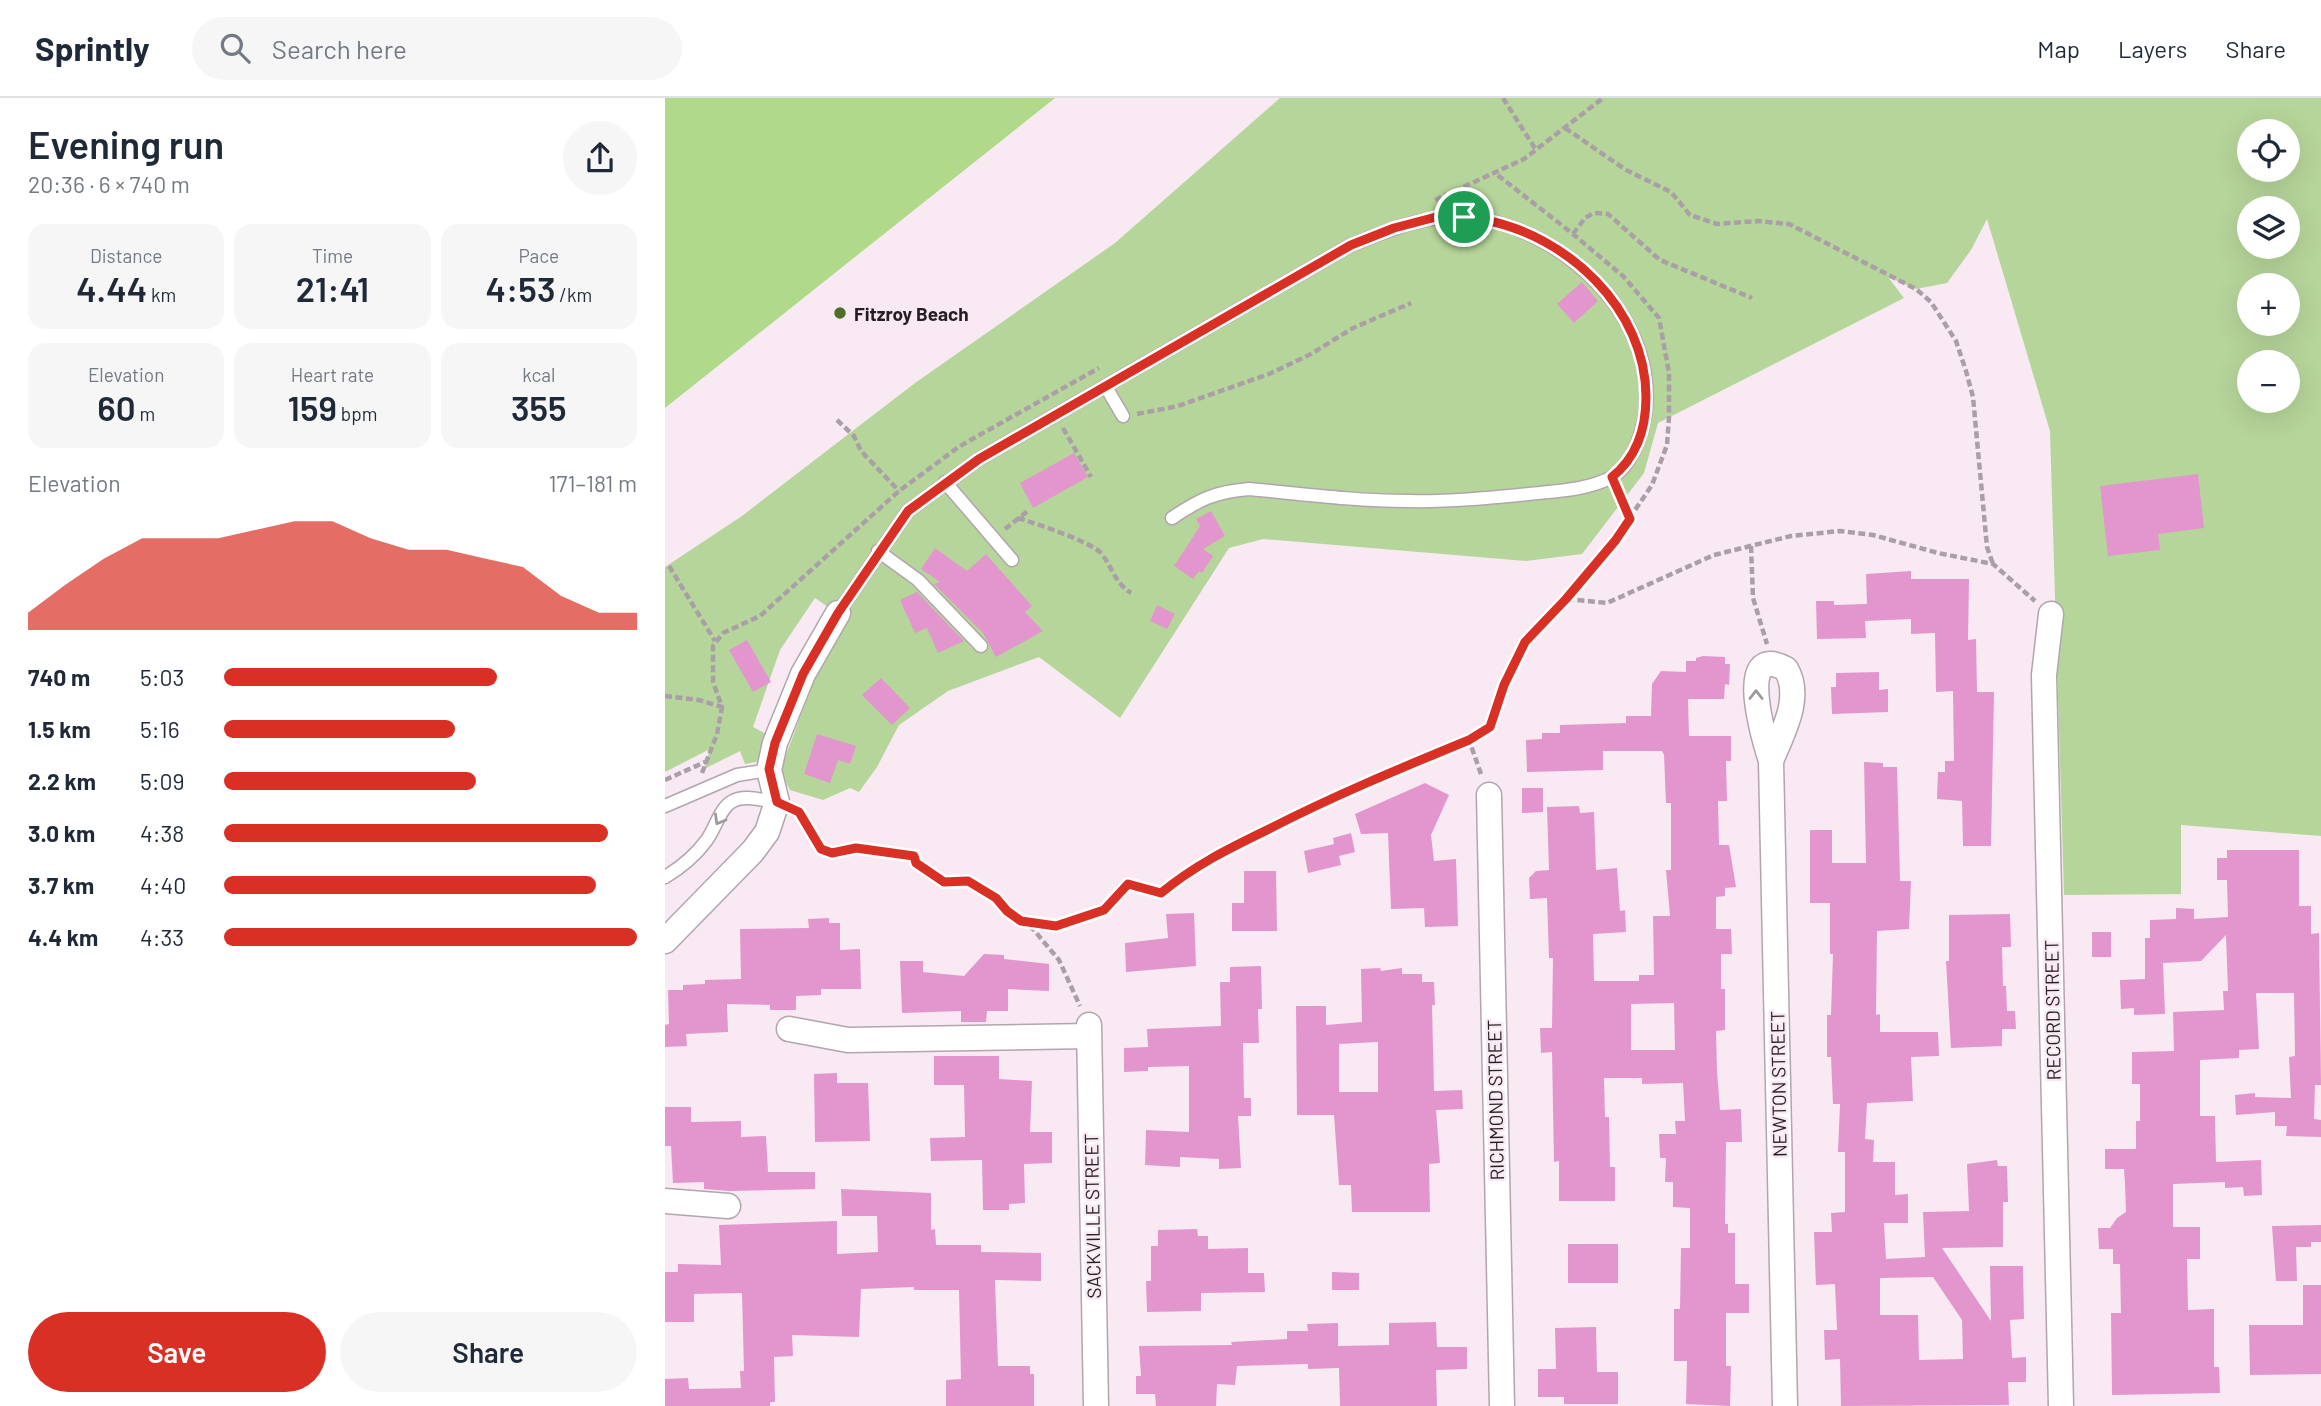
<!DOCTYPE html>
<meta charset="utf-8">
<style>
:root{--surface:#fff;--page:#f6f6f7;--text:#1f2937;--muted:#747a83;--line:#e0e1e3;--accent:#d93025}
body{margin:0;font-family:Barlow,sans-serif;background:var(--page);color:var(--text);height:100vh;display:flex;flex-direction:column;font-size:26px;white-space:nowrap}
*{box-sizing:border-box;margin:0}
p{font-size:23px;color:var(--muted)}
.icon{flex:none;width:38px;height:38px;fill:none;stroke:currentColor;stroke-width:2;stroke-linecap:round;stroke-linejoin:round}
.map{position:relative;flex:1;overflow:hidden}
.panel{display:flex;flex-direction:column;background:var(--surface);width:665px}
.panel>*{flex:none}
.buttons{position:absolute;left:1572px;top:21px;display:grid;gap:14px}
.buttons a{display:grid;place-items:center;width:63px;height:63px;border-radius:50%;background:var(--surface);box-shadow:0 7px 28px #0002;font-size:35px}
.pin{position:absolute;display:grid;place-items:center;width:60px;height:60px;color:#fff;margin:-30px;border:4px solid #fff;border-radius:50%;box-shadow:0 2px 7px #0007}
.round{display:grid;place-items:center;flex:none;width:74px;height:74px;border-radius:37px;background:var(--page)}
.overview{display:flex;align-items:center;justify-content:space-between;height:119px;padding:0 28px}
h1{font-size:38px;font-weight:600;line-height:52px}
.figures{display:grid;grid-template-columns:repeat(3,1fr);gap:10px;height:119px;padding:7px 28px}
.figures div{display:grid;align-content:center;border-radius:18px;background:var(--page);text-align:center}
.figures b{font-size:35px;font-weight:600}
.figures small{font-size:19px;font-weight:400}
.figures p{font-size:19px}
.chart{height:196px;padding:14px 28px}
.chart p{display:flex;justify-content:space-between}
.chart svg{width:100%;height:126px;margin-top:7px;fill:var(--accent);opacity:.7}
.cta{display:flex;gap:14px;margin-top:auto;padding:14px 28px}
.cta a{flex:1;height:80px;border-radius:42px;background:var(--accent);color:#fff;font-size:28px;font-weight:600;line-height:80px;text-align:center}
.cta a+a{background:var(--page);color:var(--text)}
ul{padding:0 28px;list-style:none;font-size:23px}
li{display:grid;grid-template-columns:112px 84px 1fr;align-items:center;height:52px}
li i{height:18px;border-radius:9px;background:var(--accent)}
header{display:flex;align-items:center;gap:42px;box-sizing:border-box;height:98px;padding:0 35px;background:var(--surface);border-bottom:2px solid var(--line)}
header strong{font-size:33px}
nav{display:flex;gap:38px;margin-inline-start:auto;font-size:24px}
.search{width:490px;height:63px;background:var(--page);display:flex;align-items:center;gap:18px;box-sizing:border-box;padding:0 24px;border-radius:38px;color:var(--muted);font-size:26px}
main{display:flex;flex:1;min-height:0}
.map>svg:first-child{display:block}
.green{fill:#b6d59a;fill-rule:evenodd}
.water{fill:#b0da89}
.building{fill:#e396ce;fill-rule:evenodd}
.lines{fill:none;stroke-linecap:round;stroke-linejoin:round}
.lane-casing{stroke:#b2a5ae;stroke-width:15}
.street-casing{stroke:#b2a5ae;stroke-width:27}
.path{stroke:#ab9fa7;stroke-width:4.5;stroke-dasharray:7 3.5;stroke-linecap:butt}
.lane{stroke:#fff;stroke-width:12}
.street{stroke:#fff;stroke-width:24}
.oneway{stroke:#9d9a9c}
.route-casing{stroke:#fff;stroke-width:14}
.route{stroke:#d93025;stroke-width:9}
.poi-dot{fill:#4c6e26;stroke:#f8e9f3;stroke-width:2.5}
.labels{text-anchor:middle;dominant-baseline:central;stroke-width:5;stroke-linejoin:round;paint-order:stroke}
.poi-label{font-size:19px;font-weight:bold;fill:#251f23;stroke:#f8e9f3;text-anchor:start}
.street-label{font-size:19px;fill:#251f23;stroke:#f8e9f3}
</style>
<header>
<strong>Sprintly</strong>
<div class="search"><svg class="icon" aria-label="search" viewBox="0 0 24 24"><circle cx="10" cy="10" r="6"/><path d="M15 15l6 6"/></svg>Search here</div>
<nav><a>Map</a><a>Layers</a><a>Share</a></nav>
</header>
<main>
<section class="panel">
<div class="overview"><div><h1>Evening run</h1><p>20:36 · 6 × 740 m</p></div><a class="round"><svg class="icon" aria-label="share" viewBox="0 0 24 24"><path d="M12 15V3M7 8l5-5 5 5M5 13v7h14v-7"/></svg></a></div>
<div class="figures">
<div><p>Distance</p><b>4.44<small> km</small></b></div>
<div><p>Time</p><b>21:41</b></div>
<div><p>Pace</p><b>4:53<small> /km</small></b></div>
</div>
<div class="figures">
<div><p>Elevation</p><b>60<small> m</small></b></div>
<div><p>Heart rate</p><b>159<small> bpm</small></b></div>
<div><p>kcal</p><b>355</b></div>
</div>
<div class="chart"><p><span>Elevation</span>171–181 m</p>
<svg viewBox="0 0 160 44" preserveAspectRatio="none"><path d="M0 44V38L10 28L20 19L30 12L40 12L50 12L60 9L70 6L80 6L90 12L100 16L110 16L120 19L130 22L140 32L150 38L160 38V44z"/></svg>
</div>
<ul>
<li><b>740 m</b>5:03<i style="width:66%"></i></li>
<li><b>1.5 km</b>5:16<i style="width:56%"></i></li>
<li><b>2.2 km</b>5:09<i style="width:61%"></i></li>
<li><b>3.0 km</b>4:38<i style="width:93%"></i></li>
<li><b>3.7 km</b>4:40<i style="width:90%"></i></li>
<li><b>4.4 km</b>4:33<i style="width:100%"></i></li>
</ul>
<div class="cta"><a>Save</a><a>Share</a></div>
</section>
<div class="map">
<svg width="1656" height="1308" viewBox="0 0 1656 1308">
<rect width="100%" height="100%" fill="#f8e9f3"/>
<path class="green" d="M615,0H1656V738L1516,727V796L1399,797L1385,333L1322,121L1306,152L1282,185L1251,191L1223,179L1239,200L993,325L979,375L917,456L861,463L598,441L564,450L455,620L374,559L283,593L234,627L212,669L194,694L185,690L158,702L125,692L115,673L149,582L182,522L150,500L115,552L88,629L103,637L96,663L80,666L75,653L39,671L45,651L0,674V469L77,418L250,285L450,145ZM1584,33H1622V72H1584ZM1584,110H1622V149H1584ZM1584,187H1622V226H1584ZM1584,264H1622V303H1584Z"/>
<path class="water" d="M0,0H390L0,310Z"/>
<path class="building" d="M917,184L933,203L909,225L892,206Z
M409,355L423,379L368,410L355,385Z
M1533,376L1539,430L1493,436L1495,452L1443,458L1435,388Z
M546,413L560,438L538,451L548,458L537,475L534,473L528,481L509,468L535,428L531,421Z
M270,450L302,473L321,456L367,508L360,514L378,533L331,559L318,535L269,486L275,484L256,471Z
M1246,473V481H1304L1303,542L1311,541L1312,594H1329L1326,748H1298L1297,703L1272,701L1273,674H1280V663H1289L1288,593L1271,594L1270,535L1246,536V521L1200,523L1201,540L1152,541L1151,503H1169V507L1202,506L1201,476Z
M252,494L299,543L273,555L262,530L250,535L235,502Z
M492,507L510,516L502,531L485,523Z
M82,542L106,584L88,594L64,552Z
M1038,558L1060,559V566H1065L1064,587L1060,586L1059,601H1023L1024,638H1066V663H1061L1062,703H1053L1054,747H1064L1071,789L1060,790V798L1051,799V831H1066L1067,856H1056V891H1060V932L1051,933L1052,973L1055,1012L1076,1011L1077,1044H1061L1060,1126H1063V1135H1070V1186H1084V1215H1061V1268H1066L1065,1308L1021,1306L1022,1263H1009V1211H1015L1016,1150H1025V1110L1008,1109V1084H1000L1001,1060H995L994,1036H1011L1010,1023H1020L1018,985L977,986V980H939L940,1019H944L945,1069H950V1103H894V1063L889,1064L887,954L876,955L875,930H887L888,860H884L882,800L865,801L864,780L871,773L884,772L882,709L914,708L915,715L929,714L931,772L952,770L955,813L960,812L961,834L928,836L929,883H974V877H989L988,818H1005L1001,772H1006V705H1001L999,657L997,653H938V672L862,674L861,642L877,641V635H895V627L961,625V618H986L987,586L996,573L1021,574V563H1031V560ZM1009,905L1010,952H966V906Z
M1214,574V592L1223,591V614L1167,616L1166,589H1171V575Z
M216,580L245,610L227,627L197,597Z
M152,636L191,648L185,666L173,662L165,685L139,676Z
M1199,664L1218,665V669H1232L1235,783H1246L1244,831L1212,833L1211,917L1215,916V934H1273L1274,958L1246,959L1248,1003L1202,1005L1200,1041L1209,1042L1208,1064H1230V1097L1243,1096V1125H1219L1221,1161L1260,1159L1258,1114L1304,1113L1302,1066L1332,1062L1333,1068H1342L1343,1104H1338V1149L1277,1150L1326,1223L1325,1168H1358L1359,1221L1345,1222L1347,1260L1361,1259V1284H1343L1344,1307L1176,1308L1175,1261L1160,1262L1159,1232H1172L1170,1186L1151,1187L1149,1134H1167L1166,1115L1180,1114V1054H1173L1175,1006H1168L1166,959H1162V917H1166L1168,856H1165V805H1145V732H1167V765H1201ZM1268,1179L1297,1222L1298,1261L1254,1262L1253,1217H1215V1180Z
M760,685L784,697L766,737L769,763L791,761L793,828L760,829L759,810L726,811L723,735L696,736L690,716Z
M857,690H878V714L857,715Z
M686,735L690,754L674,758L676,767L643,775L639,753L669,746L668,740Z
M1562,752H1634V808H1646V836L1654,835L1656,987H1650L1649,1021L1656,1022V1039L1621,1038L1622,1028H1610V1014L1571,1017L1570,997L1590,995V999L1626,1000L1624,959L1630,958L1629,895H1591L1594,951L1574,952V960L1535,962V1018H1550L1551,1064L1596,1062L1597,1097L1579,1098L1578,1089L1560,1090V1084L1508,1086V1129H1535V1161H1522L1523,1212L1549,1211V1269H1554L1555,1295L1447,1297L1446,1215H1456L1455,1166H1448V1151H1434L1433,1130H1445L1452,1120L1461,1114L1460,1085L1459,1071H1440V1051H1471V1023H1475V986H1467V954L1509,953L1508,914L1559,912L1558,893H1563L1561,837L1536,863L1498,865L1500,916L1469,917V910L1456,911L1455,882L1480,881V840H1485V822L1511,821V810L1529,811V821L1563,819L1562,782H1552V760H1562Z
M579,773H611L612,833H567V805H579Z
M529,815L531,868L461,874L460,845L503,840L501,816Z
M1345,816L1346,849H1337L1338,888H1341L1342,913H1350L1351,931H1337V948L1286,950L1281,863H1284V817Z
M164,820V825H175V852L195,851L196,891H156V897L131,898V912H105V907L62,906L63,934L21,936L22,948L0,949V927L4,926L3,892H18V887L40,886V882L76,881L75,831L144,830L143,821Z
M1427,834H1446V859H1427Z
M319,856L339,857V861L384,866V893L343,891V913H322L321,924H296V913L237,915L235,863H258V874L299,878Z
M596,868L597,911H593L594,945H578L579,1000H586V1018H573L576,1070L554,1071V1061L515,1059V1069L480,1067L481,1032L524,1034V968L483,969V973L459,974V950L483,949L482,931L556,928L555,884H565V869Z
M715,870L716,873L737,870V876H757V884H769L770,907H767L769,993L797,992L798,1011L771,1012L775,1065L764,1066L765,1114H687L686,1087H674L669,1017H632L631,908H661V927L697,924L696,871ZM713,944V994H674V946Z
M269,958H334V981L367,983L365,1034H387V1065L359,1066L360,1105L344,1106V1112H318L317,1062L266,1063L265,1040L300,1039L299,987H269Z
M172,975V985H203L205,1043L150,1044L149,976Z
M0,1009H26V1024L76,1023V1039L101,1038L103,1074H150V1091L65,1093L39,1091V1084L8,1085L6,1048H0Z
M176,1091L266,1095V1132L270,1131L271,1147H316V1154L376,1155V1183L330,1182L333,1268H365V1276H369V1308H281V1282L296,1281L294,1192H249V1189L196,1191L194,1239L127,1237L128,1258L109,1259L110,1304H105V1308H0V1281L23,1280L24,1291L76,1290L75,1273H79L77,1195L29,1196V1224H0V1174H13V1166L56,1167L54,1127L172,1123V1156L213,1154L212,1118H177Z
M1656,1127V1144H1646V1149H1631L1632,1183H1611L1607,1128Z
M532,1131L533,1138H543V1151L583,1150V1175H599L600,1194L536,1195V1213L482,1214L481,1183H486V1148H493V1132Z
M903,1146H953V1185H903Z
M667,1174L694,1175V1192H667Z
M1638,1187H1656V1276L1585,1277L1584,1227H1638Z
M771,1224L772,1249H802V1271L771,1272L772,1308H675L674,1270L643,1271V1266L572,1268L570,1287L552,1286L551,1308H491L490,1296H471V1278H476L474,1248L567,1247L566,1244L622,1241V1233H643L642,1226L673,1225V1248L724,1247V1225Z
M931,1229L932,1274H953V1306H899V1299H873V1271H891L890,1230Z"/>
<g class="lines">
<g class="lane-casing">
<path id="lane" d="M441,289L458,318
M280,384L347,462
M213,453L253,482L316,548
M173,515L243,413L314,361L686,147C722,133 759,117 798,119C897,125 1005,227 977,331C972,349 964,369 947,379C923,392 891,393 864,396C824,400 783,404 743,403C690,403 637,396 584,391C550,394 535,401 507,420
M0,708L72,677L104,672
M0,779C15,770 30,758 41,743C50,732 55,709 68,703C80,696 99,703 112,704"/>
</g>
<g class="street-casing">
<path id="street" d="M1386,516L1379,577L1396,1308
M1106,663C1117,635 1138,600 1121,571C1068,542 1101,647 1106,663L1120,1308
M824,697L837,1308
M0,843L88,753L102,734L112,704L104,672L110,645L138,576L173,515
M424,927L431,1308
M124,931L183,942L423,938
M0,1103L63,1108"/>
</g>
<path class="path" d="M838,0L871,52
M900,30L961,72L1006,94L1025,117L1052,126L1093,123L1124,126L1251,191L1266,204L1291,243L1301,273L1308,299L1322,449L1328,466
M770,102L859,61L938,0
M908,136L920,120L929,115L943,116L995,162L1087,200
M472,316L513,308L604,276L646,256L688,230L746,205
M172,322L189,338L196,353L234,393
M398,330L426,379
M953,393L964,420
M353,420C370,425 426,444 436,455C448,470 449,484 466,495
M340,431L364,412
M1086,448L1088,500L1102,546
M4,468L50,543
M902,501L942,505L1049,457L1126,438L1175,433L1208,437L1273,455L1328,466L1370,503
M0,598L34,602L57,609L48,584V548L58,535L95,518L234,393L295,348L434,270
M37,675L52,636L57,609
M816,676L804,642L825,629L839,587L860,544L901,501L949,443L987,387L1002,347L1004,319V275L994,220L958,178L908,136L830,75
M0,682L40,664
M131,713L156,751L167,755L191,750L216,756L221,753L249,758L251,765L279,784L303,783L331,800L342,813L368,831L394,862L415,908
M356,823L391,828L439,812L462,786L496,795L527,769L661,702L804,642"/>
<use href="#lane" class="lane"/>
<use href="#street" class="street"/>
</g>
<defs><path id="oneway-chevron" d="M-2-3.5L2.5 0L-2 3.5" fill="none" stroke-width="1.6" stroke-linecap="round" stroke-linejoin="round" transform="scale(1.75)"/></defs>
<g class="oneway">
<use href="#oneway-chevron" transform="translate(1091 597) rotate(-90)"/>
<use href="#oneway-chevron" transform="translate(54 722) rotate(120)"/>
</g>
<g class="lines">
<g class="route-casing">
<path id="route" d="M771,119C787,119 803,119 819,122C902,137 981,211 981,299C981,330 972,359 947,379L965,421L950,443L901,501L860,544L839,587L825,629L804,642C736,670 668,698 602,732C563,751 530,767 496,795L463,786L439,812L391,828L356,823L342,813L331,800L303,783L279,784L251,765L249,758L191,750L167,755L156,751L134,714L112,704L104,671L110,645L138,576L173,515L243,413L314,361L686,147L729,130Z"/>
</g>
<use href="#route" class="route"/>
</g>
<circle class="poi-dot" cx="175" cy="215" r="7"/>
<g class="labels">
<g class="poi-label">
<text x="189" y="215">Fitzroy Beach</text>
</g>
<g class="street-label">
<text transform="translate(1387 912) rotate(-91)">RECORD STREET</text>
<text transform="translate(1113 986) rotate(-91)">NEWTON STREET</text>
<text transform="translate(830 1002) rotate(-91)">RICHMOND STREET</text>
<text transform="translate(427 1118) rotate(-91)">SACKVILLE STREET</text>
</g>
</g>
</svg>
<div class="buttons">
<a><svg class="icon" aria-label="locate" viewBox="0 0 24 24"><circle cx="12" cy="12" r="6"/><path d="M12 2v4M12 18v4M2 12h4M18 12h4"/></svg></a>
<a><svg class="icon" aria-label="layers" viewBox="0 0 24 24"><path d="M12 4l9 5-9 5-9-5zM3 14l9 5 9-5"/></svg></a>
<a>+</a>
<a>−</a>
</div>
<div class="pin" style="left:799px;top:119px;background:#1e9e55"><svg class="icon" aria-label="arrive" viewBox="0 0 24 24"><path d="M6 21V4h12l-3 4 3 4H6"/></svg></div>
</div>
</main>
